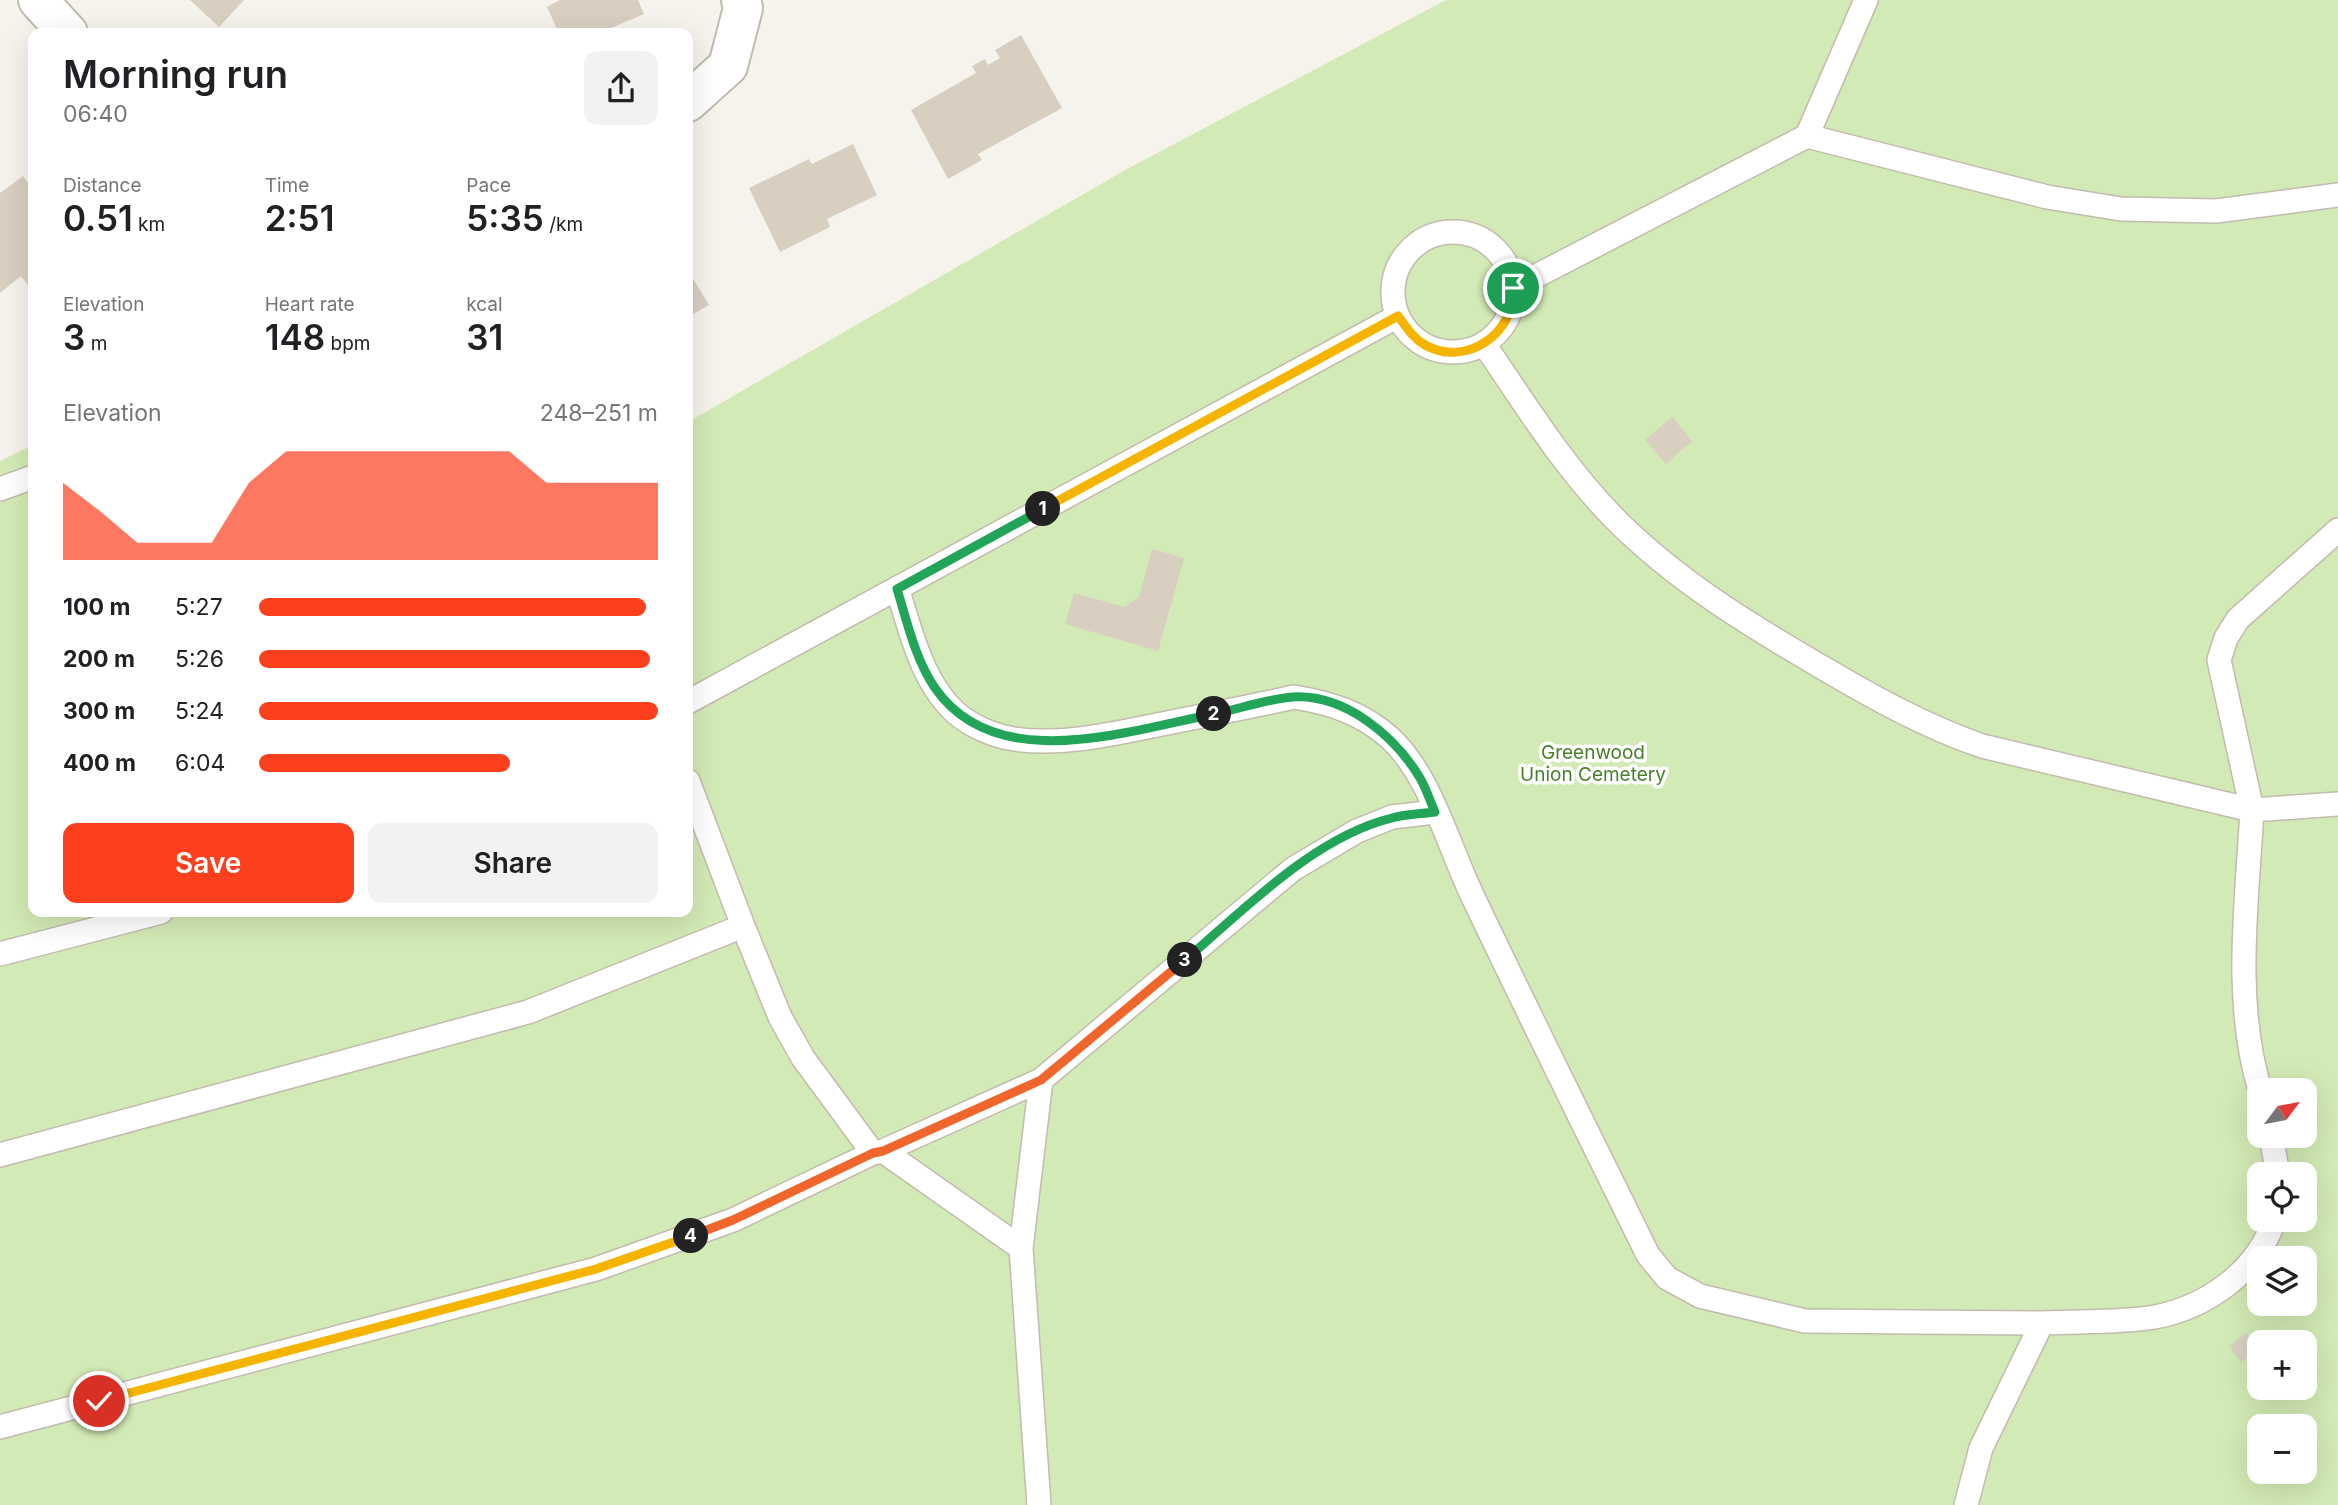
<!DOCTYPE html>
<meta charset="utf-8">
<style>
:root{--surface:#fff;--page:#f2f2f2;--text:#202124;--muted:#757577;--accent:#fc3f1d}
body{margin:0;font-family:Inter,sans-serif;background:var(--page);color:var(--text);height:100vh;display:flex;flex-direction:column;font-size:26px;white-space:nowrap}
*{box-sizing:border-box;margin:0}
p{font-size:23px;color:var(--muted)}
.icon{flex:none;width:38px;height:38px;fill:none;stroke:currentColor;stroke-width:2;stroke-linecap:round;stroke-linejoin:round}
.map{position:relative;flex:1;overflow:hidden}
.details{position:absolute;left:28px;top:28px;width:665px;height:889px;display:flex;flex-direction:column;background:var(--surface);border-radius:14px;box-shadow:0 7px 28px #0002}
.details>*{flex:none}
.needle{width:46px;rotate:58deg}
.tools{position:absolute;left:2247px;top:1078px;display:grid;gap:14px}
.tools a{display:grid;place-items:center;width:70px;height:70px;border-radius:14px;background:var(--surface);box-shadow:0 7px 28px #0002;font-size:35px}
.pin{position:absolute;display:grid;place-items:center;width:60px;height:60px;color:#fff;margin:-30px;border:4px solid #fff;border-radius:50%;box-shadow:0 2px 7px #0007}
.km{position:absolute;width:35px;height:35px;margin:-18px;border-radius:50%;background:#222;color:#fff;font-size:19px;line-height:35px;text-align:center}
.round{display:grid;place-items:center;flex:none;width:74px;height:74px;border-radius:14px;background:var(--page)}
.summary{display:flex;align-items:center;justify-content:space-between;height:119px;padding:0 35px}
h1{font-size:38px;font-weight:600;line-height:52px}
.stats{display:grid;grid-template-columns:repeat(3,1fr);gap:10px;height:119px;padding:7px 35px}
.stats div{display:grid;align-content:center}
.stats b{font-size:35px;font-weight:600}
.stats small{font-size:19px;font-weight:400}
.stats p{font-size:19px}
.chart{height:196px;padding:14px 35px}
.chart p{display:flex;justify-content:space-between}
.chart svg{width:100%;height:126px;margin-top:7px;fill:var(--accent);opacity:.7}
.primary-button{display:flex;gap:14px;margin-top:auto;padding:14px 35px}
.primary-button a{flex:1;height:80px;border-radius:14px;background:var(--accent);color:#fff;font-size:28px;font-weight:600;line-height:80px;text-align:center}
.primary-button a+a{background:var(--page);color:var(--text)}
ul{padding:0 35px;list-style:none;font-size:23px}
li{display:grid;grid-template-columns:112px 84px 1fr;align-items:center;height:52px}
li i{height:18px;border-radius:9px;background:var(--accent)}
.map>svg:first-child{display:block}
.green{fill:#d2eab5;fill-rule:evenodd}
.building{fill:#d8cfc1}
.lines{fill:none;stroke-linecap:round;stroke-linejoin:round}
.service-casing{stroke:#c2bbae;stroke-width:26}
.minor-casing{stroke:#c2bbae;stroke-width:42}
.service{stroke:#fff;stroke-width:23}
.minor{stroke:#fff;stroke-width:38}
.split-1-casing{stroke:#fff;stroke-width:14}
.split-2-casing{stroke:#fff;stroke-width:14}
.split-3-casing{stroke:#fff;stroke-width:14}
.split-4-casing{stroke:#fff;stroke-width:14}
.split-5-casing{stroke:#fff;stroke-width:14}
.split-1{stroke:#f5b400;stroke-width:9}
.split-2{stroke:#22a559;stroke-width:9}
.split-3{stroke:#22a559;stroke-width:9}
.split-4{stroke:#f0652b;stroke-width:9}
.split-5{stroke:#f5b400;stroke-width:9}
.labels{text-anchor:middle;dominant-baseline:central;stroke-width:7;stroke-linejoin:round;paint-order:stroke}
.park-label{font-size:19px;fill:#4a7f2a;stroke:#fff}
</style>
<div class="map">
<svg width="2338" height="1505" viewBox="0 0 2338 1505">
<rect width="100%" height="100%" fill="#f6f3ec"/>
<path class="green" d="M1446,0H2338V1505H0V461L33,445V912H688V422L1127,169ZM2259,1090H2305V1136H2259ZM2259,1174H2305V1220H2259ZM2259,1258H2305V1304H2259ZM2259,1342H2305V1388H2259ZM2259,1426H2305V1472H2259Z"/>
<path class="building" d="M190,0H244L219,27Z
M560,0H638L644,14L599,33H559L547,7Z
M1021,35L1062,108L978,154L982,160L948,179L911,110L976,73L972,66L985,59L988,65L1000,58L995,50Z
M853,144L877,195L827,219L830,227L780,252L749,188L809,159L812,164Z
M23,176L33,190V292L21,276L0,293V193Z
M688,270L709,305L688,317Z
M1672,417L1692,441L1666,464L1645,440Z
M1152,549L1184,558L1158,651L1065,624L1074,593L1124,607L1139,597Z
M2246,1333L2259,1349L2241,1362L2229,1346Z"/>
<g class="lines">
<g class="service-casing">
<path id="service" d="M1807,136L1866,0
M1393 292a60 60 0 1 1 120 0a60 60 0 1 1-120 0Z
M1513,288L1807,136L2047,197L2121,209L2216,211L2338,195
M1484,344C1525,404 1563,466 1614,518C1675,580 1751,626 1825,669C1876,699 1927,727 1982,746L2252,810C2247,902 2233,1001 2260,1090
M0,489L33,477
M2338,530L2238,619L2226,638L2219,660L2252,810L2338,804
M897,588C911,631 921,681 956,713C971,726 994,736 1014,739C1061,746 1112,734 1157,725C1203,716 1249,707 1294,697C1331,703 1362,713 1390,738C1431,776 1449,848 1473,897C1530,1017 1589,1135 1648,1255L1667,1278L1700,1296L1805,1321L2042,1323
M688,702L1398,316
M743,926L780,1017L803,1058L873,1153
M0,954L161,912
M1041,1080L1293,869L1357,831L1392,817L1435,812
M2271,1136L2278,1174
M0,1155L528,1012L743,926L688,781
M1021,1248L1039,1505
M0,1427L596,1269L733,1220L873,1153L883,1151L1041,1080L1021,1248L883,1151
M1966,1505L1981,1448L2042,1323C2079,1321 2119,1323 2155,1317C2207,1307 2258,1271 2274,1220"/>
</g>
<g class="minor-casing">
<path id="minor" d="M38,0L68,33
M688,102L728,66L743,8L741,0"/>
</g>
<use href="#service" class="service"/>
<use href="#minor" class="minor"/>
</g>
<g class="lines">
<g class="split-1-casing">
<path id="split-1" d="M1043,509L1398,316C1406,327 1413,338 1425,345C1466,368 1516,333 1513,288"/>
</g>
<g class="split-2-casing">
<path id="split-2" d="M1043,509L897,589C907,621 915,659 935,688C996,776 1127,731 1214,714"/>
</g>
<g class="split-3-casing">
<path id="split-3" d="M1185,960C1245,909 1314,837 1392,818C1406,814 1421,814 1435,812C1430,801 1426,788 1420,778C1395,736 1345,694 1293,697C1267,699 1239,709 1214,714"/>
</g>
<g class="split-4-casing">
<path id="split-4" d="M691,1236L733,1220L873,1153L883,1151L1041,1080L1185,960"/>
</g>
<g class="split-5-casing">
<path id="split-5" d="M99,1401L596,1269L691,1236"/>
</g>
<use href="#split-1" class="split-1"/>
<use href="#split-2" class="split-2"/>
<use href="#split-3" class="split-3"/>
<use href="#split-4" class="split-4"/>
<use href="#split-5" class="split-5"/>
</g>
<g class="labels">
<g class="park-label">
<text x="1593" y="752">Greenwood<tspan x="1593" dy="22">Union Cemetery</tspan></text>
</g>
</g>
</svg>
<div class="tools">
<a><svg class="needle" viewBox="-14 -14 28 28"><path d="M0-13l5 13h-10z" fill="#e53935"/><path d="M0 13l5-13h-10z" fill="#757577"/></svg></a>
<a><svg class="icon" aria-label="locate" viewBox="0 0 24 24"><circle cx="12" cy="12" r="6"/><path d="M12 2v4M12 18v4M2 12h4M18 12h4"/></svg></a>
<a><svg class="icon" aria-label="layers" viewBox="0 0 24 24"><path d="M12 4l9 5-9 5-9-5zM3 14l9 5 9-5"/></svg></a>
<a>+</a>
<a>−</a>
</div>
<div class="pin" style="left:1513px;top:288px;background:#1e9e55"><svg class="icon" aria-label="arrive" viewBox="0 0 24 24"><path d="M6 21V4h12l-3 4 3 4H6"/></svg></div>
<div class="pin" style="left:99px;top:1401px;background:#d93025"><svg class="icon" aria-label="check" viewBox="0 0 24 24"><path d="M5 12l5 5 9-10"/></svg></div>
<b class="km" style="left:1043px;top:509px">1</b>
<b class="km" style="left:1214px;top:714px">2</b>
<b class="km" style="left:1185px;top:960px">3</b>
<b class="km" style="left:691px;top:1236px">4</b>
<section class="details">
<div class="summary"><div><h1>Morning run</h1><p>06:40</p></div><a class="round"><svg class="icon" aria-label="share" viewBox="0 0 24 24"><path d="M12 15V3M7 8l5-5 5 5M5 13v7h14v-7"/></svg></a></div>
<div class="stats">
<div><p>Distance</p><b>0.51<small> km</small></b></div>
<div><p>Time</p><b>2:51</b></div>
<div><p>Pace</p><b>5:35<small> /km</small></b></div>
</div>
<div class="stats">
<div><p>Elevation</p><b>3<small> m</small></b></div>
<div><p>Heart rate</p><b>148<small> bpm</small></b></div>
<div><p>kcal</p><b>31</b></div>
</div>
<div class="chart"><p><span>Elevation</span>248–251 m</p>
<svg viewBox="0 0 160 44" preserveAspectRatio="none"><path d="M0 44V17L10 27L20 38L30 38L40 38L50 17L60 6L70 6L80 6L90 6L100 6L110 6L120 6L130 17L140 17L150 17L160 17V44z"/></svg>
</div>
<ul>
<li><b>100 m</b>5:27<i style="width:97%"></i></li>
<li><b>200 m</b>5:26<i style="width:98%"></i></li>
<li><b>300 m</b>5:24<i style="width:100%"></i></li>
<li><b>400 m</b>6:04<i style="width:63%"></i></li>
</ul>
<div class="primary-button"><a>Save</a><a>Share</a></div>
</section>
</div>
